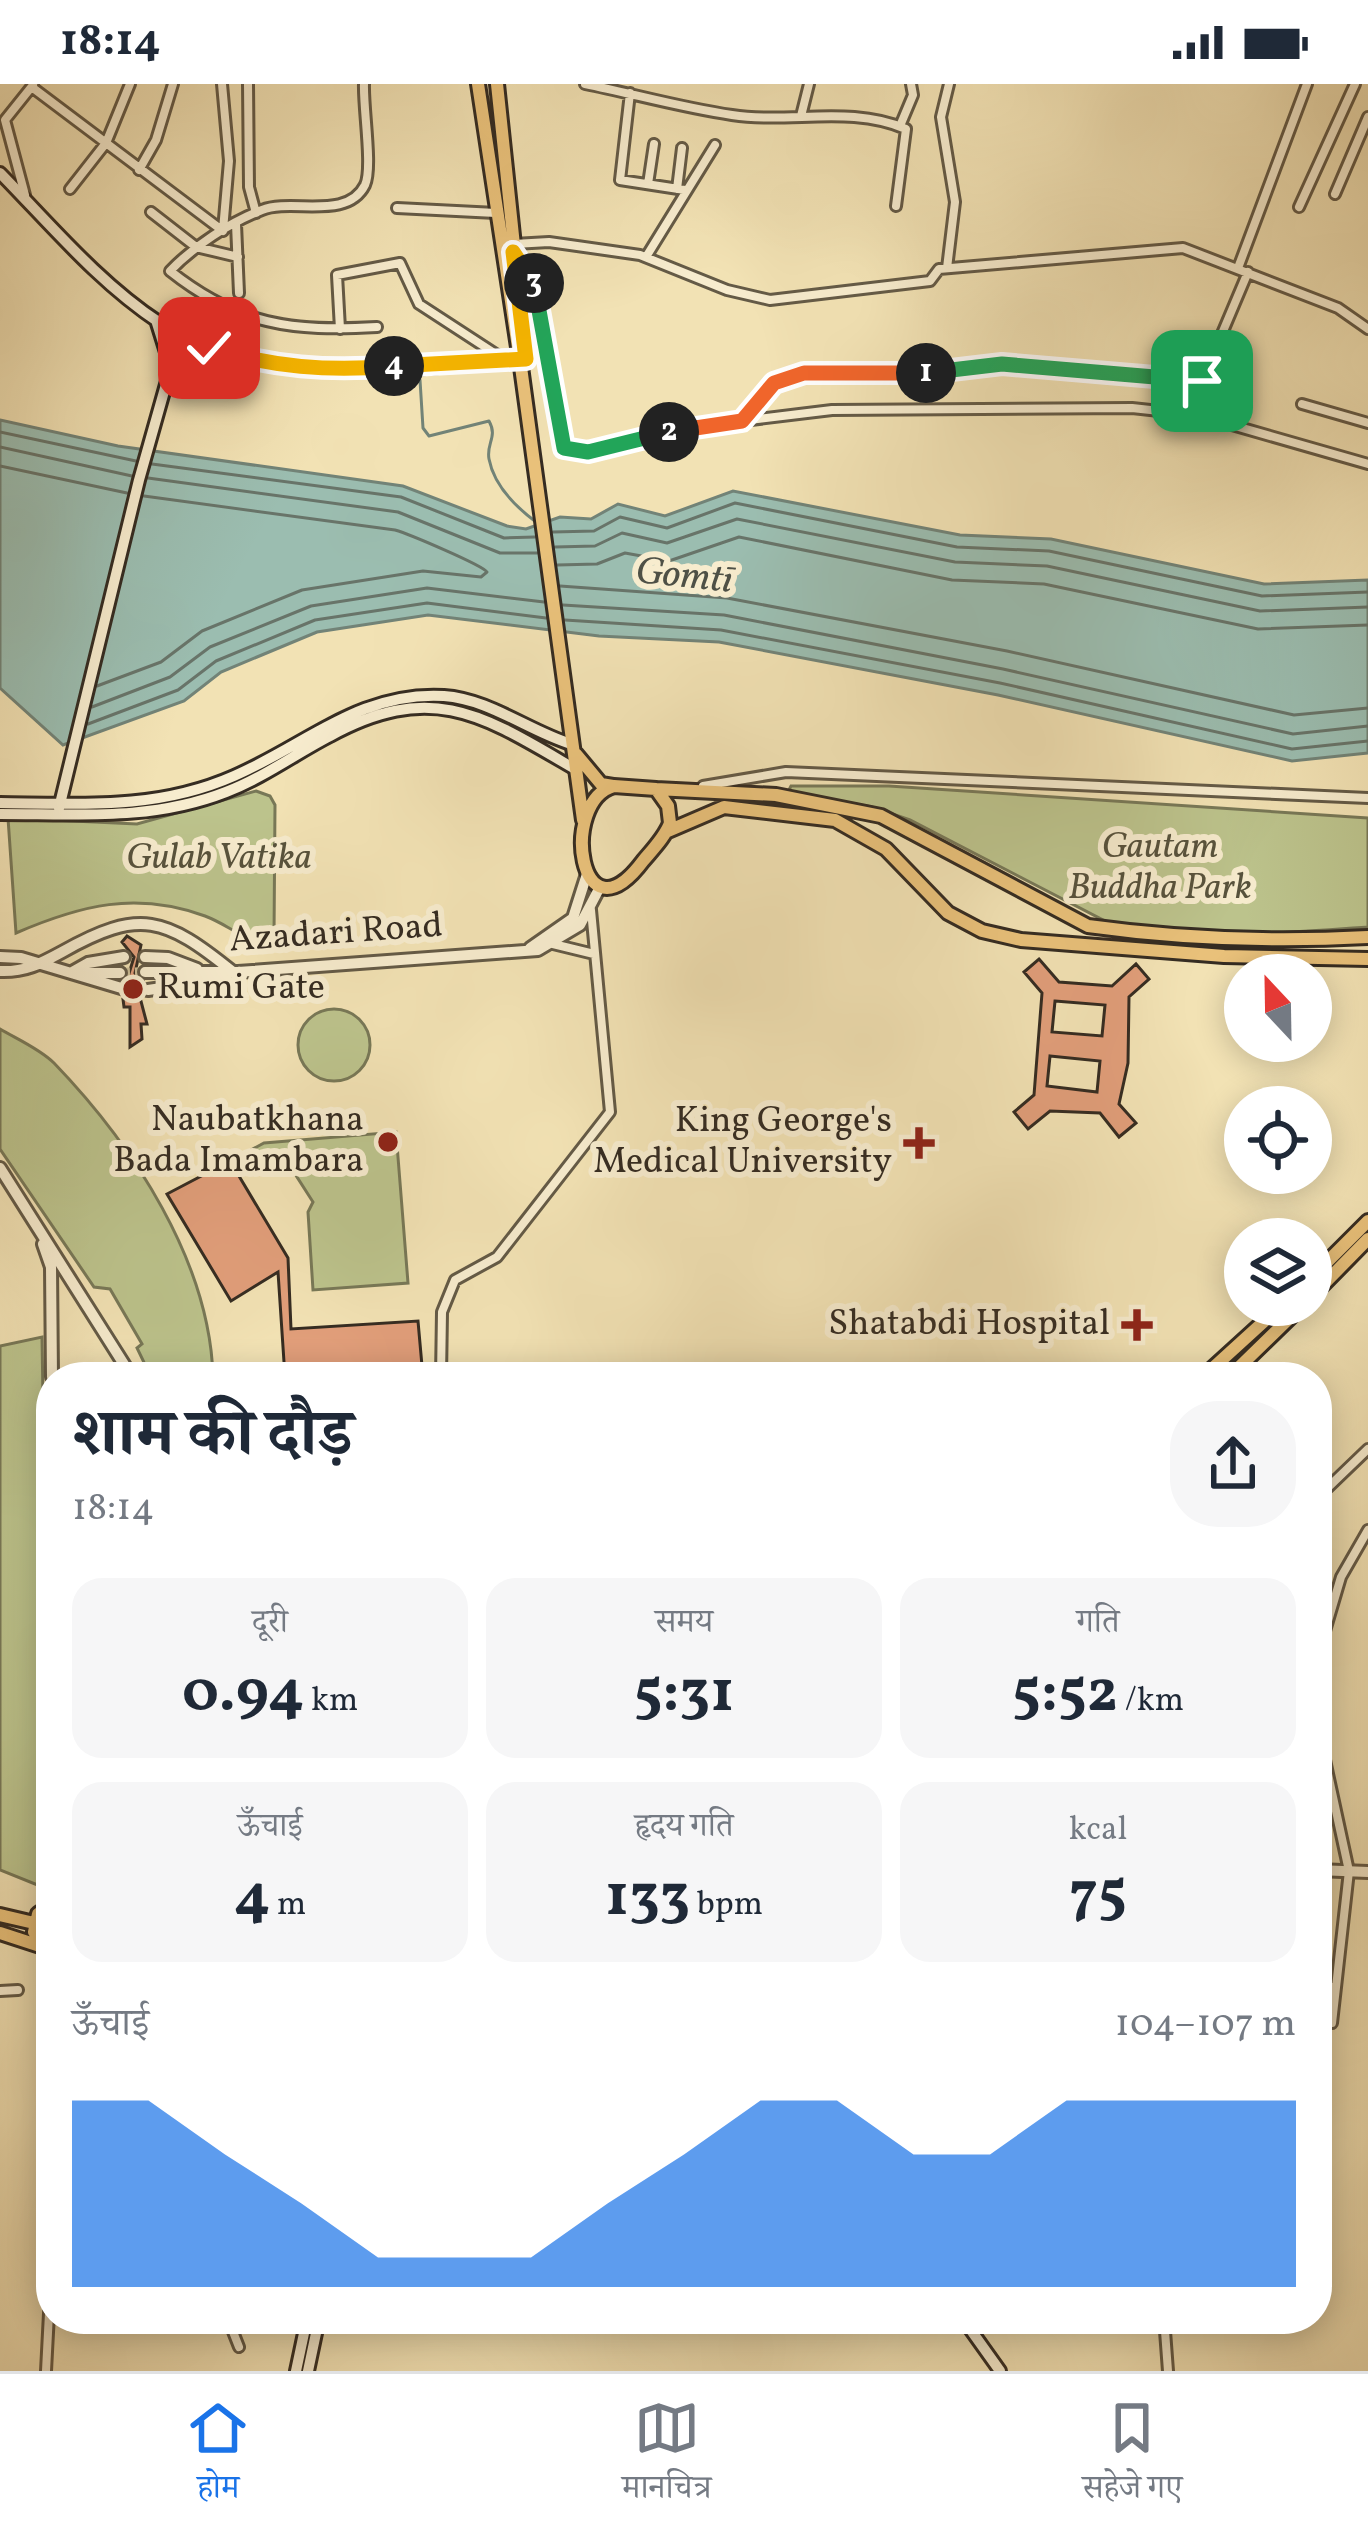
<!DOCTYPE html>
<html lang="hi">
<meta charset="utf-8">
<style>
:root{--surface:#fff;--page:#f6f6f7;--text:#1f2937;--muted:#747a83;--line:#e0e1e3;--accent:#1a73e8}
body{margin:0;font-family:Vollkorn,"Noto Serif Devanagari",serif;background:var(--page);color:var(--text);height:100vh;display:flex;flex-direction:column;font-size:45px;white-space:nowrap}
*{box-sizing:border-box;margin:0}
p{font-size:39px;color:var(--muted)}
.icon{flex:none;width:66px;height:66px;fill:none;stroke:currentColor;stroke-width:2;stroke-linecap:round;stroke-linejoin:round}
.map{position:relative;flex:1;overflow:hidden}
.details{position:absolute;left:36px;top:1278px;width:1296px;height:972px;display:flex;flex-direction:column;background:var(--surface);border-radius:48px;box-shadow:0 6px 30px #0003}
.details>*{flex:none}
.needle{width:78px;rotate:338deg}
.fabs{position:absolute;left:1224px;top:870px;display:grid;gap:24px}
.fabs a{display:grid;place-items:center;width:108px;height:108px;border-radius:50%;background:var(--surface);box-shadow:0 6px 30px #0003;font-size:60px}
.pin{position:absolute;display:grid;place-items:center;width:102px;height:102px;color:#fff;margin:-51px;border-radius:24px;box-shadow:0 6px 18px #0006}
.km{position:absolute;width:60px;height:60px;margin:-30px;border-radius:50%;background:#222;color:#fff;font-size:33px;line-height:60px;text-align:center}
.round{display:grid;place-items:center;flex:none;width:126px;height:126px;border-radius:48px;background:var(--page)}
.head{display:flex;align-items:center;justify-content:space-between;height:204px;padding:0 36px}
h1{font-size:66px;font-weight:700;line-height:90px}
.figures{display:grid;grid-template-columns:repeat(3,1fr);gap:18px;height:204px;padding:12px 36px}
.figures div{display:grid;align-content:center;border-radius:30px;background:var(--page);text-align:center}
.figures b{font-size:60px;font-weight:700}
.figures small{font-size:33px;font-weight:400}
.figures p{font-size:33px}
.chart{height:336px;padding:24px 36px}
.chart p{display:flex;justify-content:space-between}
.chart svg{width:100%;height:216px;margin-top:12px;fill:var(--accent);opacity:.7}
.status{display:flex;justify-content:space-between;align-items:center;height:84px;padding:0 60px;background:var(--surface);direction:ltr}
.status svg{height:33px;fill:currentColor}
.dock{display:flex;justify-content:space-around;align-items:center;height:168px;border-top:3px solid var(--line);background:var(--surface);font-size:33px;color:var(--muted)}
.dock a{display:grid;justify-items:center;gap:6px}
.dock .active{color:var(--accent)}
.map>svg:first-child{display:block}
.green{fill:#bcc38c;stroke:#787857;stroke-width:3}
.water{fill:#9bbdb0;stroke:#728377;stroke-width:3}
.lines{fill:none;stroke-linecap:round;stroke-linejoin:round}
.shore{stroke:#687469;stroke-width:3}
.stream{stroke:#728377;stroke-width:3}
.building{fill:#e19e7a;stroke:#352c22;stroke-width:3;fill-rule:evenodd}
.tertiary-tunnel{stroke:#ccbe97;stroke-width:10;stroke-dasharray:10 5;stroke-linecap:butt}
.minor-casing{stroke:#645a46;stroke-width:14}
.tertiary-casing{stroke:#645a46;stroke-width:16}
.secondary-casing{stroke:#352c22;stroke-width:16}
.primary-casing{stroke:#352c22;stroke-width:18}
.minor{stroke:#f7ecce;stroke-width:8}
.tertiary{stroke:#f7ecce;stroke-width:10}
.secondary{stroke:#f7ecce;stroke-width:10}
.primary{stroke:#e9c17a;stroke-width:12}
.split-1-casing{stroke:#fff;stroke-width:24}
.split-2-casing{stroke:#fff;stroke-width:24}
.split-3-casing{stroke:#fff;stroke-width:24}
.split-4-casing{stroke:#fff;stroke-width:24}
.split-5-casing{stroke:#fff;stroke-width:24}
.split-1{stroke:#22a559;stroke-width:15}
.split-2{stroke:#f0652b;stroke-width:15}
.split-3{stroke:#22a559;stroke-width:15}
.split-4{stroke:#f5b400;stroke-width:15}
.split-5{stroke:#f5b400;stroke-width:15}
.poi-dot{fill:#8f2418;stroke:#f7ecce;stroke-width:4.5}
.labels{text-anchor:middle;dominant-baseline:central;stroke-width:12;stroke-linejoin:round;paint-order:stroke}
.park-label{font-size:36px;font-style:italic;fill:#57523c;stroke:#f7ecce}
.street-label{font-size:36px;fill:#352c22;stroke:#f7ecce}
.poi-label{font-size:36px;fill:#352c22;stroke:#f7ecce;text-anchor:end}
.water-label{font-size:39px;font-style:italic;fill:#4e5046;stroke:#f7ecce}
</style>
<div class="status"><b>18:14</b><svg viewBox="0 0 49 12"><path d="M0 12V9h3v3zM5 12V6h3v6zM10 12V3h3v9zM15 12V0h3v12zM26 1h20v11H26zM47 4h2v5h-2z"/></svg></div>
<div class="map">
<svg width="1368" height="2287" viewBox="0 0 1368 2287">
<rect width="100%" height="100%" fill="#f2e2b4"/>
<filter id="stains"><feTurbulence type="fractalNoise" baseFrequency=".00167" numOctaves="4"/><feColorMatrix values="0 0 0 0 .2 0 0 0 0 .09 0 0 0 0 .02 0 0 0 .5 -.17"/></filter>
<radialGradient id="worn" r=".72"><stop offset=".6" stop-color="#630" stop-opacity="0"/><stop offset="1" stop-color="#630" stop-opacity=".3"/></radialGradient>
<path class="green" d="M791,702H889L1368,734V843C1284,849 1194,857 1111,840L910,736L872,723L788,708Z
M256,707L270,712L275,721L274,853C237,857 236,844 205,832C136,807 81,821 16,849L8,734L137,740Z
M298 961a36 36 0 1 1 72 0a36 36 0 1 1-72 0Z
M0,945C17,955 40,965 54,979C133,1061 210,1178 213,1293H151L137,1264L142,1260L110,1205L94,1203L0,1065Z
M396,1048L408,1199L313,1206L308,1128L313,1118L295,1090L251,1066L264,1059Z
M42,1253L51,1800L45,1804L0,1786V1262Z"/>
<path class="water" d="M0,336L118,362L403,402L507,442L526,445L560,433L591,435L618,420L665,432L733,407L960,451L1051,455L1264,500L1368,496V669L1292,677L998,611L719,558L599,552L428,531L317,548L221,588L184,617L63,661L0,604Z"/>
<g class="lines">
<path class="shore" d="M0,348L136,377
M0,363L132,392
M152,380L401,413L504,454L535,453
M0,382L127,409
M148,394L398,428L500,469H537
M553,448L594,447L620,433L667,444L735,419L957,463L1049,467L1262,512L1368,508
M555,463L595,462L622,449L667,459L737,435L955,478L1047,482L1260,527L1368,523
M557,481L597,480L625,469L669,477L739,453L952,496L1044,500L1258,545L1368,541
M560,502L727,514L1007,567L1294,631L1368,624
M563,521L724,531L1003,585L1293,650L1368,642
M565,536L721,546L1000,599L1292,665L1368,657
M97,602L161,578L202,547L302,506L423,487L481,493L487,488C482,481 409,450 395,446L144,412
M92,623L170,593L210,563L311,522L427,504L544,518
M88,640L178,606L216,577L315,536L427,519L546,534"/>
<path class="stream" d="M420,296L423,344L429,352L489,337C498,353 486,359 489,375C494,402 516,423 536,438"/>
</g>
<path class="building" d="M127,852L141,861L135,889L143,897L138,906L147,940H141L142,955L130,963V923H124L123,915L134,914L138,905L127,896L134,873L122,858Z
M1039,875L1059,898L1112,902L1136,880L1149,895L1129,913L1128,979L1119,1020L1136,1039L1119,1053L1100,1029L1050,1027L1028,1045L1014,1028L1034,1011L1042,909L1024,888ZM1055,917L1105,921L1102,952L1052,948ZM1050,972L1100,977L1097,1008L1047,1002Z
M230,1077L288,1174L291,1245L418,1237L423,1293H285L278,1188L231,1217L167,1110Z"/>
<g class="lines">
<path class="tertiary-tunnel" d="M120,889L145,888"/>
<g class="minor-casing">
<path id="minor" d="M222,0L229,77L223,146
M248,0L249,103L256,129
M364,0C363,24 373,84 365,101C347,137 292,114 262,126C229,139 194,162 170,187C238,241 292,248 377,243
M585,0C634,10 683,24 732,31C791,40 850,21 906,45L896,122
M33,4L223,147
M630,9L620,96L685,106
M801,32L809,0
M900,42L913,11L911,0
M139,86L156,56L173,0
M648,100L654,60
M70,105L106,59L130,0
M677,105L682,64
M1335,110L1368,33
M25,111L5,36L33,1
M1299,123L1355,0
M397,124L496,129
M151,128L196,163L238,173
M236,140L239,209
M514,160L549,158L640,171L727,206L770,216L930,197L939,185L1183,164L1338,224L1368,245
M646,173L715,61
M518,174L536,204L561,356L573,368L685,344L832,326L1132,324L1196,331L1202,297
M947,184L955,118L941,33L949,0
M1238,184L1307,0
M340,245L337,191L400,179L419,220L505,276
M1302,320L1368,339
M1197,331L1368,380
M742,336L774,299L804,289H927L1002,280L1202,297L1248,188
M703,702L786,688L1368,714
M553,860L594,870
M441,1293L442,1228L455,1196L497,1173L610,1028L591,826
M1317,1414L1368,1365
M1317,1574L1341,1493L1368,1446
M1317,1639L1349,1787L1332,1939
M0,1907L18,1906
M1317,1907L1336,1902
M228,2235L239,2263
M46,2287L51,2191
M1168,2287L1165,2247L1170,2235"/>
</g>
<g class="tertiary-casing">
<path id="tertiary" d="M530,864L573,834L587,790
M0,873L21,874L128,906
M145,873L168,874L197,885
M0,887C25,888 40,880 62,868C140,824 165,833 233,888
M72,888L88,879L124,873
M145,888H238L538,866L580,841L600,803
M81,889H120
M148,906L182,901L203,890
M0,1084L132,1293
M43,1160L51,1183L52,1293
M1317,1786L1368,1788"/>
</g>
<g class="secondary-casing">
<path id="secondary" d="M0,89C50,140 99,199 160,239C265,307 407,286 526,275
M156,236L170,281L209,264
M0,719C81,720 157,726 234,692C306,661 360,607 444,612C489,615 529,647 571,660
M59,724L139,396L180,251
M0,730C77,730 152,737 226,708C263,694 295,670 330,652C433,596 484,632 575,685
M963,2235L1000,2287
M296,2287L307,2235
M308,2287L319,2235"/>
</g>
<g class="primary-casing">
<path id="primary" d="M478,0L521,283L526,275L497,0
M521,283L583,736
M576,670L601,700L613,702
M614,702L656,705L668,722L670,739C665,753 653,765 643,777C579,863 559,717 614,702Z
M656,705L776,711L881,732L1088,842C1181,855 1273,858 1368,853
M668,747L724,723L835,736L886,765L948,829L982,847L1021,856L1224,872L1368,875
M1311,1194L1368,1137
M1311,1213L1368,1155
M1203,1293L1282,1221
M1229,1293L1303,1221
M51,1821L38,1830L34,1848L51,1867
M0,1831L34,1839
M0,1849L43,1863"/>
</g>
<use href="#minor" class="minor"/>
<use href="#tertiary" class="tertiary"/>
<use href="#secondary" class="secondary"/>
<use href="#primary" class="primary"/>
</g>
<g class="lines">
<g class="split-1-casing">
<path id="split-1" d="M926,289L1002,280L1202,297"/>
</g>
<g class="split-2-casing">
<path id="split-2" d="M669,348L742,337L774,299L804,289H926"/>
</g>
<g class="split-3-casing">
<path id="split-3" d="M534,199L564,364L588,368L669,348"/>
</g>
<g class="split-4-casing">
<path id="split-4" d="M394,282L526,275L513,168L534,199"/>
</g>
<g class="split-5-casing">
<path id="split-5" d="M209,264C272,283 329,288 394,282"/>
</g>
<use href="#split-1" class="split-1"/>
<use href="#split-2" class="split-2"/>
<use href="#split-3" class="split-3"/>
<use href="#split-4" class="split-4"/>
<use href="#split-5" class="split-5"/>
</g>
<g class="poi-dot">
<circle cx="133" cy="905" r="12"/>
<circle cx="388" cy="1058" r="12"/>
<path d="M913 1041h12v12h12v12h-12v12h-12v-12h-12v-12h12z"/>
<path d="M1131 1223h12v12h12v12h-12v12h-12v-12h-12v-12h12z"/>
</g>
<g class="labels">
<g class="park-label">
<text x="1160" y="764">Gautam<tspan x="1160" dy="41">Buddha Park</tspan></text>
<text x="219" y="775">Gulab Vatika</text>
</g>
<g class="street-label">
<text transform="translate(336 850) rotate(-4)">Azadari Road</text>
</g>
<g class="poi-label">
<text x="157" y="905" text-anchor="start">Rumi Gate</text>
<text x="364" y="1037">Naubatkhana<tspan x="364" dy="41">Bada Imambara</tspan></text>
<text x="892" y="1038">King George's<tspan x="892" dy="41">Medical University</tspan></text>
<text x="1110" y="1241">Shatabdi Hospital</text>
</g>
<g class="water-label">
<text transform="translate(684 493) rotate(6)">Gomtī</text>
</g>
</g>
<rect width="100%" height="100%" filter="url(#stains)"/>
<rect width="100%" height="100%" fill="url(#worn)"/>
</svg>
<div class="fabs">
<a><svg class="needle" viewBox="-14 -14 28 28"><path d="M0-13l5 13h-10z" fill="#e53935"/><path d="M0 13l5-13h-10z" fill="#747a83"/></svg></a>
<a><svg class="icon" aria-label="locate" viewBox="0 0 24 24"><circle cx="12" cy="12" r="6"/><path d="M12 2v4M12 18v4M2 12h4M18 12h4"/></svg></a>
<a><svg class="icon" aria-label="layers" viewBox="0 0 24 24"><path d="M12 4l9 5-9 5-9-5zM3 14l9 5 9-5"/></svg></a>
</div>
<div class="pin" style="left:1202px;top:297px;background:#1e9e55"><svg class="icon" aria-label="arrive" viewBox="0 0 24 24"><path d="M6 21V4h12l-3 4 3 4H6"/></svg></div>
<div class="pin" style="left:209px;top:264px;background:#d93025"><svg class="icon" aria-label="check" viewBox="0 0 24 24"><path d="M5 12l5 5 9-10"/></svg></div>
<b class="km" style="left:926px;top:289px">1</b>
<b class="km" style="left:669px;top:348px">2</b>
<b class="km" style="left:534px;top:199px">3</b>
<b class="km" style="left:394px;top:282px">4</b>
<section class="details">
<div class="head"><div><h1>शाम की दौड़</h1><p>18:14</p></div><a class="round"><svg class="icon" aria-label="share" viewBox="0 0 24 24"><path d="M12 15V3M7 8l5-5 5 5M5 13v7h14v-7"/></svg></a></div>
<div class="figures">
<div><p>दूरी</p><b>0.94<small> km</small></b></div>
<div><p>समय</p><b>5:31</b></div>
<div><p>गति</p><b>5:52<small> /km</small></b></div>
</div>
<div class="figures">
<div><p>ऊँचाई</p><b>4<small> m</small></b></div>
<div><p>हृदय गति</p><b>133<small> bpm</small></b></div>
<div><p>kcal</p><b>75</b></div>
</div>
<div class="chart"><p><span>ऊँचाई</span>104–107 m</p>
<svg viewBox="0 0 160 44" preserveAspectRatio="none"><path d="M0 44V6L10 6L20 17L30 27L40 38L50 38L60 38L70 27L80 17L90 6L100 6L110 17L120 17L130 6L140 6L150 6L160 6V44z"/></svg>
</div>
</section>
</div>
<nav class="dock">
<a class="active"><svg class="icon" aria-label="home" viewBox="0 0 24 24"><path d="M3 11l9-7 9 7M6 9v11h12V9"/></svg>होम</a>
<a><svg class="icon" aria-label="map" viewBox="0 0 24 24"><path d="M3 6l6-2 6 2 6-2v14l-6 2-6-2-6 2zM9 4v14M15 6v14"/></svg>मानचित्र</a>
<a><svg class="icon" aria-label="saved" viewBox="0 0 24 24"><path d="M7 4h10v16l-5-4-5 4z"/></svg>सहेजे गए</a>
</nav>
